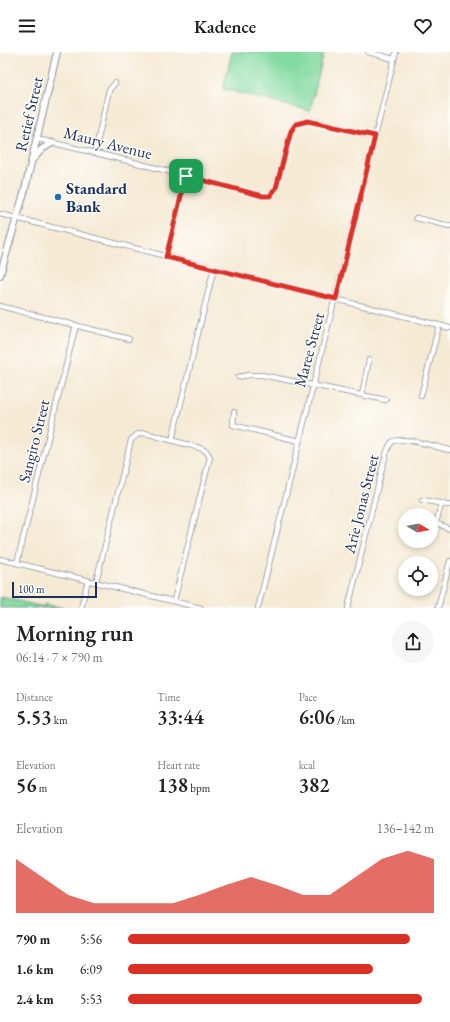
<!DOCTYPE html>
<meta charset="utf-8">
<style>
:root{--surface:#fff;--page:#f6f6f6;--text:#202124;--muted:#757577;--accent:#d93025}
body{margin:0;font-family:"EB Garamond",serif;background:var(--page);color:var(--text);height:100vh;display:flex;flex-direction:column;font-size:15px;white-space:nowrap}
*{box-sizing:border-box;margin:0}
p{font-size:13px;color:var(--muted)}
.icon{flex:none;width:22px;height:22px;fill:none;stroke:currentColor;stroke-width:2;stroke-linecap:round;stroke-linejoin:round}
.map{position:relative;height:556px;overflow:hidden}
.side{display:flex;flex-direction:column;background:var(--surface);flex:1}
.side>*{flex:none}
.needle{width:26px;rotate:100deg}
.fabs{position:absolute;left:398px;top:456px;display:grid;gap:8px}
.fabs a{display:grid;place-items:center;width:40px;height:40px;border-radius:50%;background:var(--surface);box-shadow:0 2px 6px #0003;font-size:20px}
.scale{position:absolute;left:12px;bottom:10px;width:85px;box-sizing:border-box;padding-left:4px;border:2px solid #1b2f5e;border-top:0;font-size:11px;line-height:14px;white-space:nowrap;color:#1b2f5e;-webkit-text-stroke:3px #fdfcf7;paint-order:stroke}
.pin{position:absolute;display:grid;place-items:center;width:34px;height:34px;color:#fff;margin:-17px;border-radius:8px;box-shadow:0 2px 6px #0006}
.round{display:grid;place-items:center;flex:none;width:42px;height:42px;border-radius:21px;background:var(--page)}
.head{display:flex;align-items:center;justify-content:space-between;height:68px;padding:0 16px}
h1{font-size:22px;font-weight:600;line-height:30px}
.stats{display:grid;grid-template-columns:repeat(3,1fr);gap:6px;height:68px;padding:4px 16px}
.stats div{display:grid;align-content:center}
.stats b{font-size:20px;font-weight:600}
.stats small{font-size:11px;font-weight:400}
.stats p{font-size:11px}
.chart{height:112px;padding:8px 16px}
.chart p{display:flex;justify-content:space-between}
.chart svg{width:100%;height:72px;margin-top:4px;fill:var(--accent);opacity:.7}
ul{padding:0 16px;list-style:none;font-size:13px}
li{display:grid;grid-template-columns:64px 48px 1fr;align-items:center;height:30px}
li i{height:10px;border-radius:5px;background:var(--accent)}
header{display:flex;justify-content:space-between;align-items:center;height:52px;padding:0 16px;background:var(--surface);font-size:18px;font-weight:600}
.map>svg:first-child{display:block}
.green{fill:#81daa0;stroke:#4e847f}
.lines{fill:none;stroke-linecap:round;stroke-linejoin:round}
.minor-casing{stroke:#888c99;stroke-width:6}
.tertiary-casing{stroke:#888c99;stroke-width:8}
.minor{stroke:#fff;stroke-width:4.5}
.tertiary{stroke:#fff;stroke-width:6}
.route-casing{stroke:#fff;stroke-width:8}
.route{stroke:#d93025;stroke-width:5}
.poi-dot{fill:#1f6fb2;stroke:#fdfcf7;stroke-width:1.5}
.labels{text-anchor:middle;dominant-baseline:central;stroke-width:3;stroke-linejoin:round;paint-order:stroke}
.street-label{font-size:16px;fill:#1b2f5e;stroke:#fdfcf7}
.poi-label{font-size:16px;font-weight:bold;fill:#1b2f5e;stroke:#fdfcf7;text-anchor:start}
</style>
<header><svg class="icon" aria-label="menu" viewBox="0 0 24 24"><path d="M4 6h16M4 12h16M4 18h16"/></svg>Kadence<svg class="icon" aria-label="heart" viewBox="0 0 24 24"><path d="M12 20l-8-8c-3-5 5-10 8-4 3-6 11-1 8 4z"/></svg></header>
<div class="map">
<svg width="450" height="556" viewBox="0 0 450 556">
<rect width="100%" height="100%" fill="#fdfcf7"/>
<filter id="ink" filterUnits="userSpaceOnUse"><feTurbulence type="fractalNoise" baseFrequency=".025" numOctaves="2"/><feDisplacementMap in="SourceGraphic" scale="8" xChannelSelector="R" yChannelSelector="G"/><feConvolveMatrix kernelMatrix="1 2 1 2 8 2 1 2 1" color-interpolation-filters="sRGB"/></filter>
<filter id="wash" filterUnits="userSpaceOnUse"><feTurbulence type="fractalNoise" baseFrequency=".012" numOctaves="4" result="noise"/><feDisplacementMap in="SourceGraphic" scale="16" xChannelSelector="R" yChannelSelector="G"/><feGaussianBlur stdDeviation="0.9" result="paint"/><feColorMatrix in="noise" values="0 0 0 0 0 0 0 0 0 0 0 0 0 0 0 0 0 1.4 0 .05"/><feComposite in="paint" operator="in"/></filter>
<g filter="url(#wash)">
<rect width="100%" height="100%" fill="#f5ead4"/>
<path class="green" d="M232,0H324L310,59L223,37Z
M0,545L44,555L45,552L63,556H0Z"/>
</g>
<g filter="url(#ink)">
<g class="lines">
<g class="minor-casing">
<path id="minor" d="M368,0L394,7
M37,87L133,110L263,144H270L274,140L291,79L296,72L308,69L316,70L375,85
M95,100L109,38L115,31
M0,162L450,276
M416,166L450,174
M166,205L186,124
M0,254L129,287
M238,325L249,323H262L386,348
M362,343L369,308
M421,344L439,273
M234,360L233,373L299,389
M172,388L214,216
M422,448L444,452
M450,453H441L436,471L450,477
M0,507L201,556
M17,511L76,273
M96,530L131,388L138,382L145,381L200,396L206,399L210,405L174,549
M81,556L88,528
M258,556L396,0
M348,556L383,413C385,407 387,395 392,390C402,383 438,396 450,398
M438,556L450,509"/>
</g>
<g class="tertiary-casing">
<path id="tertiary" d="M34,106L42,97L52,91
M0,223L24,141L57,0"/>
</g>
<use href="#minor" class="minor"/>
<use href="#tertiary" class="tertiary"/>
</g>
</g>
<g class="lines" filter="url(#ink)">
<g class="route-casing">
<path id="route" d="M308,69L375,84L336,247L166,205L186,124L263,144H270L276,136L291,79L296,72Z"/>
</g>
<use href="#route" class="route"/>
</g>
<circle class="poi-dot" cx="58" cy="145" r="4"/>
<g class="labels">
<g class="street-label">
<text transform="translate(29 62) rotate(-77)">Retief Street</text>
<text transform="translate(108 91) rotate(14)">Maury Avenue</text>
<text transform="translate(309 298) rotate(-75)">Maree Street</text>
<text transform="translate(34 389) rotate(-76)">Sangiro Street</text>
<text transform="translate(361 452) rotate(-76)">Arie Jonas Street</text>
</g>
<g class="poi-label">
<text x="66" y="136">Standard<tspan x="66" dy="18">Bank</tspan></text>
</g>
</g>
</svg>
<div class="fabs">
<a><svg class="needle" viewBox="-14 -14 28 28"><path d="M0-13l5 13h-10z" fill="#e53935"/><path d="M0 13l5-13h-10z" fill="#757577"/></svg></a>
<a><svg class="icon" aria-label="locate" viewBox="0 0 24 24"><circle cx="12" cy="12" r="6"/><path d="M12 2v4M12 18v4M2 12h4M18 12h4"/></svg></a>
</div>
<div class="scale">100 m</div>
<div class="pin" style="left:186px;top:124px;background:#1e9e55"><svg class="icon" aria-label="arrive" viewBox="0 0 24 24"><path d="M6 21V4h12l-3 4 3 4H6"/></svg></div>
</div>
<section class="side">
<div class="head"><div><h1>Morning run</h1><p>06:14 · 7 × 790 m</p></div><a class="round"><svg class="icon" aria-label="share" viewBox="0 0 24 24"><path d="M12 15V3M7 8l5-5 5 5M5 13v7h14v-7"/></svg></a></div>
<div class="stats">
<div><p>Distance</p><b>5.53<small> km</small></b></div>
<div><p>Time</p><b>33:44</b></div>
<div><p>Pace</p><b>6:06<small> /km</small></b></div>
</div>
<div class="stats">
<div><p>Elevation</p><b>56<small> m</small></b></div>
<div><p>Heart rate</p><b>138<small> bpm</small></b></div>
<div><p>kcal</p><b>382</b></div>
</div>
<div class="chart"><p><span>Elevation</span>136–142 m</p>
<svg viewBox="0 0 160 44" preserveAspectRatio="none"><path d="M0 44V11L10 22L20 33L30 38L40 38L50 38L60 38L70 33L80 27L90 22L100 27L110 33L120 33L130 22L140 11L150 6L160 11V44z"/></svg>
</div>
<ul>
<li><b>790 m</b>5:56<i style="width:92%"></i></li>
<li><b>1.6 km</b>6:09<i style="width:80%"></i></li>
<li><b>2.4 km</b>5:53<i style="width:96%"></i></li>
</ul>
</section>
